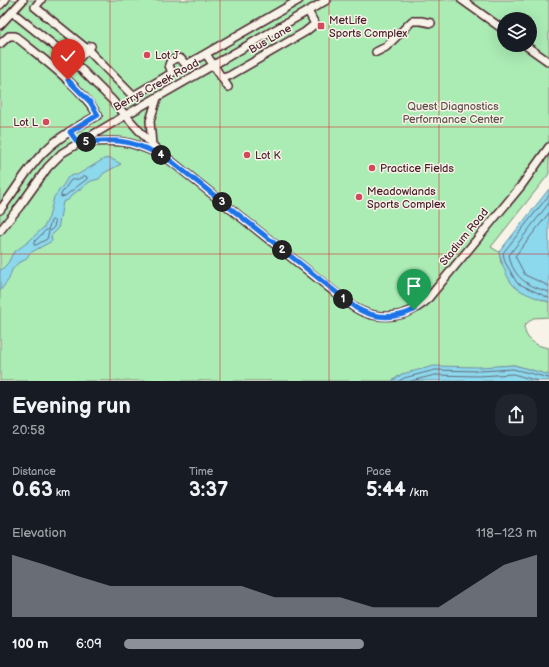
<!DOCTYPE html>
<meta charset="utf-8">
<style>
:root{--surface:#171b24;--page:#20242c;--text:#f1f3f6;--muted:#9ea1a6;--accent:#8c9099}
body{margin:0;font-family:"Balsamiq Sans",sans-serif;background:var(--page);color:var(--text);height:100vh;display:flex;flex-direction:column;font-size:15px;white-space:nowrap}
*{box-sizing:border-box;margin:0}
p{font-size:13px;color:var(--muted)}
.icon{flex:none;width:22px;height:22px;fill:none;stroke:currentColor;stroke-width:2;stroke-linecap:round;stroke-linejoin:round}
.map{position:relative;height:381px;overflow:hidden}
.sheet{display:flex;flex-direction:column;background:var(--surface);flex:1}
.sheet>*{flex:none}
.buttons{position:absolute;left:497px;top:12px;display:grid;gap:8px}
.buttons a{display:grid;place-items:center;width:40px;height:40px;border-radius:50%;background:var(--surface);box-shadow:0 4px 16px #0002;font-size:20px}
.pin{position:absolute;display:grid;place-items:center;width:34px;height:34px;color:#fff;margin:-41px -17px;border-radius:50% 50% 50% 0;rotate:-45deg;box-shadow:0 0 4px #0007}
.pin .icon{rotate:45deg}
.km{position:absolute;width:20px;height:20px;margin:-10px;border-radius:50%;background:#222;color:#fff;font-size:11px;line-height:20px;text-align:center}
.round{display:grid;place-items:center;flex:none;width:42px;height:42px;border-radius:16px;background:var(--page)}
.head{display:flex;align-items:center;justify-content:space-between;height:68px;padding:0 12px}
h1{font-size:22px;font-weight:800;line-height:30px}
.figures{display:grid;grid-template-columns:repeat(3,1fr);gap:6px;height:68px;padding:4px 12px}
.figures div{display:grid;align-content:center}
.figures b{font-size:20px;font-weight:800}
.figures small{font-size:11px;font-weight:400}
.figures p{font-size:11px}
.chart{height:112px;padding:8px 12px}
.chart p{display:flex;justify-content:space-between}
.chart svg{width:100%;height:72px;margin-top:4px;fill:var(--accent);opacity:.7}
ul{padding:0 12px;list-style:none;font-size:13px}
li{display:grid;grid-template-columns:64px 48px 1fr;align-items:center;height:30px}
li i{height:10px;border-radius:5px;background:var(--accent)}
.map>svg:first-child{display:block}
.green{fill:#abebb4;stroke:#7a8570;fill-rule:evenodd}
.water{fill:#8cd8ed;stroke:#728e9f}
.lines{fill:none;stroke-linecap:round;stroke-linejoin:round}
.shore{stroke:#646979;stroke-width:1}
.minor-casing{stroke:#4a1f2b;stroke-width:10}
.minor{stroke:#f7f3e8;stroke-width:7}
.route-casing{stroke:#fff;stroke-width:8}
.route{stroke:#1a73e8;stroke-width:5}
.grid{fill:none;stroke:#d62828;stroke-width:1;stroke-opacity:0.55}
.poi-dot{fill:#d1495b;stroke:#f7f3e8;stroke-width:1.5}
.labels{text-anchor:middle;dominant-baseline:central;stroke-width:3;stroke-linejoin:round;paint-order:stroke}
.poi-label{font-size:11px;fill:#4a1f2b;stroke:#f7f3e8;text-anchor:start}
.street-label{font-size:11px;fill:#4a1f2b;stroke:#f7f3e8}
.park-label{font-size:11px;fill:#62524d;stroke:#f7f3e8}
</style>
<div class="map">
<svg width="549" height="381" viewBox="0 0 549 381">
<rect width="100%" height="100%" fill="#f7f3e8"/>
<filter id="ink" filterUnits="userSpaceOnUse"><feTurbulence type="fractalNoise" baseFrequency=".025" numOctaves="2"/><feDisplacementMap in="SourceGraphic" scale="8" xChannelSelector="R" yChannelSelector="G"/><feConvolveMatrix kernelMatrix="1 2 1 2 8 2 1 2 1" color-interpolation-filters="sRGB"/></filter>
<g filter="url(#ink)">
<path class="green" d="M0,0H549V174L491,247L499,252L501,263L542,300L549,302V317L533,318L524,326C525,340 536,346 549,348V375L514,365L402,374L392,381H0ZM504,19H530V45H504Z"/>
<path class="water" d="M110,158L121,164L104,173L99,179L91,181L72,195L68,200L63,202L58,229L51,236L52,241L30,253L25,260L18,263L12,270L9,279L0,291V271L8,263L13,253L28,242L44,227L49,217L54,197L64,184L68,177L73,175H77L104,159Z
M549,189V302C540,299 521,293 514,286C507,279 501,262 499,252Z
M514,365L549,375V381H392L402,374L434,366L479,367Z"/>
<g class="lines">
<path class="shore" d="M85,176L87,177V179L70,192L65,196L61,197V194L71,180L78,179Z
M549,195L503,253L505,262L517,283L549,298
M549,203L509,255C513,278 528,286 549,292
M549,213L515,256L525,275L549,286
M53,220L55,222L54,227L51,230L49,231L47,239L36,245H34V242L46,230H48L51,221Z
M399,381L404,378L435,370L479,371L513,369L549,378
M411,381L435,375L479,376L513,374L538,381"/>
<g class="minor-casing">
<path id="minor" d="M41,0L35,7L87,49L133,96L172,73L169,65C170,60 176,57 181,59L186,65L299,0
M462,0L504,30
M0,5L5,0
M12,12L57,48L82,70L112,100L152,145L166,157L352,306C375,321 404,320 426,301L521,186L549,147
M0,25L23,0
M0,44L9,36H15C44,60 77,83 98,115C81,125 61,135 47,149C28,166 16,190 0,210
M525,45L549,62
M376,52L386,47L412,21H421L431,23
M206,54L228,87
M75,62L91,46
M222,78L229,76L305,32L315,24L308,11
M80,143C94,142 109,140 124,142C136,144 148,149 159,154
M152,145L150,121L157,98
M0,231L20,206L48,167L62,153L126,115L327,0"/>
</g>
<use href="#minor" class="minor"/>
</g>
</g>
<g class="lines" filter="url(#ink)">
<g class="route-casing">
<path id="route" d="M68,80L90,102L98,115L70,132L78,143C93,142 109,139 125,142C139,144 153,152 166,157L356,308C375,319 395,319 414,310"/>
</g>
<use href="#route" class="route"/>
</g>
<path class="grid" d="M110,0V381M220,0V381M329,0V381M439,0V381M0,127H549M0,254H549"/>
<g class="poi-dot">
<rect x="317" y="22" width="8" height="8" rx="2"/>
<circle cx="147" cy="55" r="4"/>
<circle cx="46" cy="122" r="4"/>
<circle cx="247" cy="155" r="4"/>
<circle cx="372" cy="168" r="4"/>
<circle cx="359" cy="197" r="4"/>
</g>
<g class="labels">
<g class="poi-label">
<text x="329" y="20">MetLife<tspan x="329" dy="13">Sports Complex</tspan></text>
<text x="155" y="55">Lot J</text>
<text x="38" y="122" text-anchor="end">Lot L</text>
<text x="255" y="155">Lot K</text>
<text x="380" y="168">Practice Fields</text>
<text x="367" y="191">Meadowlands<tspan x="367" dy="13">Sports Complex</tspan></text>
</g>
<g class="street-label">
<text transform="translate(270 39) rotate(-30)">Bus Lane</text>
<text transform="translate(156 85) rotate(-29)">Berrys Creek Road</text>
<text transform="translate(464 237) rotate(-51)">Stadium Road</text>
</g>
<g class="park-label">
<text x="453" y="106">Quest Diagnostics<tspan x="453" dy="13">Performance Center</tspan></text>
</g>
</g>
</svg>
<div class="buttons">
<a><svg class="icon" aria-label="layers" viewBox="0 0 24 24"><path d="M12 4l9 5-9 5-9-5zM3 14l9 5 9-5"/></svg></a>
</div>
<div class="pin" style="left:414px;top:310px;background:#1e9e55"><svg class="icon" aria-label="arrive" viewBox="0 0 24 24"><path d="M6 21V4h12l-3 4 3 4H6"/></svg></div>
<div class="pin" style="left:68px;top:80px;background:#d93025"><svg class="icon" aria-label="check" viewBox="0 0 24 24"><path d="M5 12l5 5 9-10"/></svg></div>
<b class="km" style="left:343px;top:299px">1</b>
<b class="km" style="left:282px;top:250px">2</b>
<b class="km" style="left:222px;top:202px">3</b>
<b class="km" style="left:161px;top:155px">4</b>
<b class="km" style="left:86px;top:142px">5</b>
</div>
<section class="sheet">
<div class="head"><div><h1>Evening run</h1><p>20:58</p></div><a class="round"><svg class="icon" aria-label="share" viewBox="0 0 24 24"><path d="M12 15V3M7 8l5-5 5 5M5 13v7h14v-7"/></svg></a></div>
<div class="figures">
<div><p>Distance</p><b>0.63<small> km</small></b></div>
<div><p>Time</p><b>3:37</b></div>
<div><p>Pace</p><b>5:44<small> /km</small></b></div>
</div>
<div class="chart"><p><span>Elevation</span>118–123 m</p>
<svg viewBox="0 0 160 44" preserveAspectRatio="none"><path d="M0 44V6L10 12L20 19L30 25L40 25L50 25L60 25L70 25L80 32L90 32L100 32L110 38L120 38L130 38L140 25L150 12L160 6V44z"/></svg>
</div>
<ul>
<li><b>100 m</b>6:09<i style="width:58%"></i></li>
</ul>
</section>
